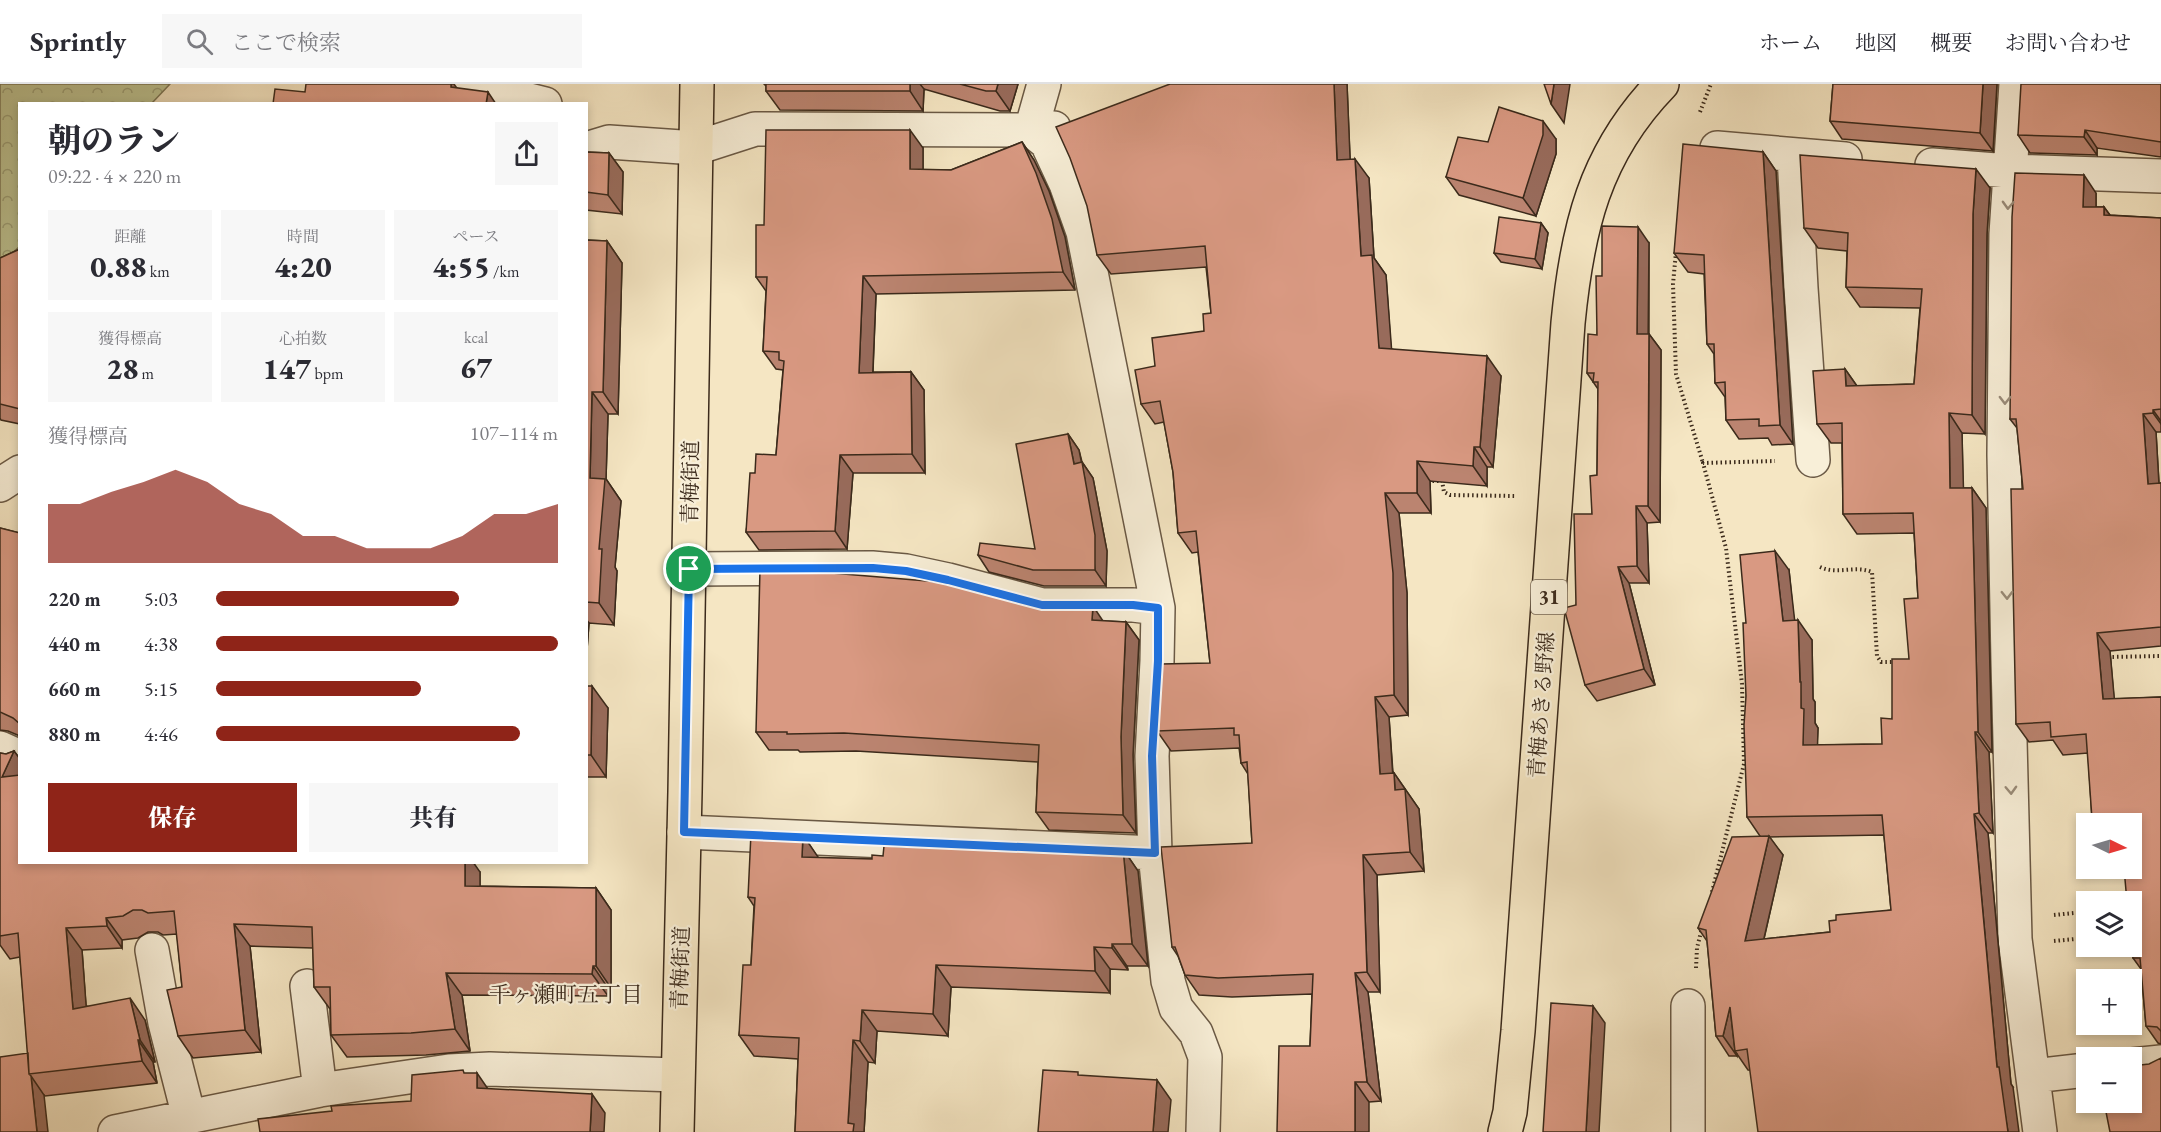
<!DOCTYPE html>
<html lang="ja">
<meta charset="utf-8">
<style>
:root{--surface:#fff;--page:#f7f7f7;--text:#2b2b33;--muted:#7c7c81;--line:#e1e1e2;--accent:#8f2418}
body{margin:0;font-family:"EB Garamond","Noto Serif JP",serif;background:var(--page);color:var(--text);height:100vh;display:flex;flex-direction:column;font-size:22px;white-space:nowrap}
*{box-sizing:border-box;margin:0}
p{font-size:20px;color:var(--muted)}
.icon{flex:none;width:33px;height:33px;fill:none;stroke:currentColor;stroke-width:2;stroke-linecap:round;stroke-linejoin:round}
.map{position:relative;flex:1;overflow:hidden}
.details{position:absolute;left:18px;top:18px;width:570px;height:762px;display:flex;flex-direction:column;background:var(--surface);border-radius:0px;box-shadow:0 3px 9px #0003}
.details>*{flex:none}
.needle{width:39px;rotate:95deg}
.buttons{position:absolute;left:2076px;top:729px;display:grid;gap:12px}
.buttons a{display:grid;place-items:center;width:66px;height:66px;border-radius:0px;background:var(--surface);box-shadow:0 3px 9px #0003;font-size:30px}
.pin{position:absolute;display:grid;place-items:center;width:51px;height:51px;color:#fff;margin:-26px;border:3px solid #fff;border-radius:50%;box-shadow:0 2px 6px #0007}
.round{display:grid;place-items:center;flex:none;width:63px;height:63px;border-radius:0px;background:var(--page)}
.head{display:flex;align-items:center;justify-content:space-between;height:102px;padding:0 30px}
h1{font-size:33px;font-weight:800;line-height:45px}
.figures{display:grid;grid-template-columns:repeat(3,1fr);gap:9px;height:102px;padding:6px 30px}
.figures div{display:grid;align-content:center;border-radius:0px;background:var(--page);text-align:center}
.figures b{font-size:30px;font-weight:800}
.figures small{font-size:16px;font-weight:400}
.figures p{font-size:16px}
.chart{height:168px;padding:12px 30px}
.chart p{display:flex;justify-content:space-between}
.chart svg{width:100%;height:108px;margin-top:6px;fill:var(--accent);opacity:.7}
.primary-button{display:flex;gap:12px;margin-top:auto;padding:12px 30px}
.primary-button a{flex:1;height:69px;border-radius:0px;background:var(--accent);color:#fff;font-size:24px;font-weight:800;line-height:69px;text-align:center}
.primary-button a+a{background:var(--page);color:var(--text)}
ul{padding:0 30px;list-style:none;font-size:20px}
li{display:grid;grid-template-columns:96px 72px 1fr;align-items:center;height:45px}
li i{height:15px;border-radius:8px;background:var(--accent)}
header{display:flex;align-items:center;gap:36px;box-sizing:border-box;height:84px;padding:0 30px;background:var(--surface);border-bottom:2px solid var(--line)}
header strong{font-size:28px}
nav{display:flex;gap:33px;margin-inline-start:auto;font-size:21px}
.search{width:420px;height:54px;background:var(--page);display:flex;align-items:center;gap:15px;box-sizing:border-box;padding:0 21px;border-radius:0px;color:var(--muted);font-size:22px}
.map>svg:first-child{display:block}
.forest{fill:url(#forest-crowns);stroke:#7c7757;stroke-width:1.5}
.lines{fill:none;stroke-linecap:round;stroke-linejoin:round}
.minor-casing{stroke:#6a5945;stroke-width:36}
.major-casing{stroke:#3b2a1b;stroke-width:36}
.path{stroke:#3b2a1b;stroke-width:4;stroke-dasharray:1.5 3;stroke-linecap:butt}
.minor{stroke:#f8efd8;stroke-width:33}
.major{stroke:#f5e6c3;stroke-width:33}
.wall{fill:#bb8470;stroke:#3b2a1b;stroke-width:1.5;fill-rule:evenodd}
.shaded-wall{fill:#986b5b;stroke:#3b2a1b;stroke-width:1.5}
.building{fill:#d99982;stroke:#3b2a1b;stroke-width:1.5}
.oneway{stroke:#9a8c7a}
.route-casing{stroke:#fff;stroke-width:12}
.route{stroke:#1a73e8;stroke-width:8}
.labels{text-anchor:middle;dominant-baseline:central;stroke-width:4.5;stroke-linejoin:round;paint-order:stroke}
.shield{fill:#f8efd8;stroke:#746554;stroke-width:1.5}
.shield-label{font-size:20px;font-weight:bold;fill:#3b2a1b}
.street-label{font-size:21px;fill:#3b2a1b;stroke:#f8efd8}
.neighbourhood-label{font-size:22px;fill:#3b2a1b;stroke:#f8efd8}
</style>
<header>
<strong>Sprintly</strong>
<div class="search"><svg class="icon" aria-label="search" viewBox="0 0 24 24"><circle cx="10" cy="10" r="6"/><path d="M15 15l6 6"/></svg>ここで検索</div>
<nav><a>ホーム</a><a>地図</a><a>概要</a><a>お問い合わせ</a></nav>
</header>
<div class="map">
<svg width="2161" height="1048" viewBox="0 0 2161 1048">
<defs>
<pattern id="forest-crowns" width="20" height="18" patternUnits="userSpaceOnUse" patternTransform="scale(1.5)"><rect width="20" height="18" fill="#bdc493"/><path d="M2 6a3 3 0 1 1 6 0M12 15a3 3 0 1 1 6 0" fill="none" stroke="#9b9f77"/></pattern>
</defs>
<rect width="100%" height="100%" fill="#f5e6c3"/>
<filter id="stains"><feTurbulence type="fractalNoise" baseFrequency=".00333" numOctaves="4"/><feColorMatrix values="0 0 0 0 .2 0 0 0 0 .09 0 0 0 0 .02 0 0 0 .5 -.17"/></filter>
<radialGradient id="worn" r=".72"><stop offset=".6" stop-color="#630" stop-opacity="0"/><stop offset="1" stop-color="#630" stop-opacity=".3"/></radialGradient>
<path class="forest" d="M0,0H170L152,19L20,20L19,163L0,180Z"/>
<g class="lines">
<g class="minor-casing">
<path id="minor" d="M465,0L545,20
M1044,0L1031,46L1047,59L1066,100L1083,148L1158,524L1157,577L1152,672L1155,769L1168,897L1176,924L1196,949L1205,973L1203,1048
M2016,0L2006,150L2004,371L2008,577L2015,855L2040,1048
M1717,64L1845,75
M586,65L609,58L696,64L755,45L1031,46L1054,44
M1794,71L1801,204L1813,376
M1932,81L2009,87L2161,92
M0,401L20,388
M689,485L872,484L906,487L948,496L1042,521H1133L1158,524
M0,664L20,673
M684,748L1155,769
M152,866L165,939L189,1033
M307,902L320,1006
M2132,981L2161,978
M2033,992L2086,986
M115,1048L320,1006L449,987L490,985L677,991
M1688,1048V922"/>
</g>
<g class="major-casing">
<path id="major" d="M677,1048L685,708L697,0
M1505,1048L1510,1028L1518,947L1568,239C1577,146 1594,70 1662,0"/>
</g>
<path class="path" d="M1700,28L1711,0
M1676,168L1673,200L1676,290L1703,379
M1428,397H1442L1444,408L1450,411L1516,412
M1820,483C1837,491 1855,481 1872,488L1877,572L1881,578H1894
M2108,573L2161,572
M1712,808L1744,680L1742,600L1726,464L1703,379L1775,377
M2054,831L2074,829
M2054,857L2086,854
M1696,884L1697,864L1702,844"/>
<use href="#minor" class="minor"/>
<use href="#major" class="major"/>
</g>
<path class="wall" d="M764,0H1018L1010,27H1000L924,5L923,27L780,26L766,7V2Z
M1170,0H1347L1350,75L1369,94L1374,174L1386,191L1391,265L1501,292L1493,383H1487V402L1430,397L1431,429H1399L1407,509L1408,631L1389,633L1393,689H1394L1419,725L1424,787L1377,791L1380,908H1368L1381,1017L1369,1018L1310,962L1312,910L1232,913L1199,911L1185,891L1178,872L1172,863L1252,759L1248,690L1241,679L1239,664L1171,667L1157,647L1210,579L1198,468L1192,469L1178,449L1173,388L1164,338L1155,340L1141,320L1155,282L1204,247L1211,229L1206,183L1111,190L1097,171Z
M1833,0H1997L1993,67L1842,55L1830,37Z
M2161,0V73L2097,64V71L2030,69L2018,51Z
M1556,55V70L1536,132L1459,111L1446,93L1488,58Z
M1022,58L1034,76L1049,107L1065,153L1075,206L876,210L873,288H911L924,306L925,389H853L847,465L759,466L746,448L755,389L776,371L783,286L776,285L763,267L766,207L756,193L923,64V86H951Z
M586,68L609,69L623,88L622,130L586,126Z
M1763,68L1776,87L1793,360L1772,361L1768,354L1739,355L1726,336L1725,313L1715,299L1714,270L1707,260L1704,190L1688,188L1674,169Z
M1990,104L1987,150L1985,350L1962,349L1963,404H1972L1986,424L1992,668H1989L1993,749H1988L2011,1000L2013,1003L1748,986L1737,970V972H1729L1716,952L1707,857L1698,844L1760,752L1747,733L1746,539L1789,486L1794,537L1812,556L1813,615L1815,618V639L1818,644L1817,661L1882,660L1892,635L1909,575L1918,514L1914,449L1857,450L1843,430L1842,359H1831L1817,340L1845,285L1857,302L1914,300L1920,224L1860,223L1846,203L1847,167L1818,164L1804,144ZM1884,751L1891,826L1836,836L1830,848L1764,855L1783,771L1769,753Z
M2096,109V123H2104L2110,131L2161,134V348H2156L2159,399H2161V562L2110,567L2114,615L2161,613V960L2158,959L2146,942L2141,885L2133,874L2132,740H2095L2092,735L2088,669L2063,671L2053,656L2029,658L2016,640L2023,405L2017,344L2010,335Z
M1541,139L1548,149L1542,185L1501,178L1494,169Z
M586,156L607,157L622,179L618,330H608L606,395L621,417L615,483L617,487L614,541L589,539L586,579Z
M1649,159V250L1661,266L1660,438L1647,439L1649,499H1629L1655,601L1597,617L1585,601L1576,521L1592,430L1597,391L1598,305L1587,289L1597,251L1602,192Z
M20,165V340L1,336L0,334V174Z
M1068,350L1079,366L1082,378L1093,394L1107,467L1106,502H1044L989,488L978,471L1035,465Z
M0,444L20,449V652L8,647L0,646Z
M832,485L835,489L1025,521L1103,537L1126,538L1139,556L1133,671L1136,749L1049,746L1036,728L1038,678L856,667L800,668L798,666H769L756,648Z
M586,602L608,624L606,693H586Z
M14,667L20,675V778L480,788V802L596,804L611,826V904H608V912L462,911L470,967L426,971L347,973L331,951L330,925L314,903L313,864L250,862L261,968L193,974L178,952L182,903L177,850L163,851L158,848H148L138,854L122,856V864L82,866L86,922L145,936L155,978H153L157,999L45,1012L44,1011L0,1048L28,969L20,873L10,875L0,861V669L6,670Z
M803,751L818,774L872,775L883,772L1000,766L1123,765L1138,787L1148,882H1127L1128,886L1110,885V909L951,903L948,952L877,947L875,979L868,978L864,1048H795L798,975L754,972L739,951L751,881L754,822L748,813Z"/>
<path class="shaded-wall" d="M451,0H454L468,20L451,3Z
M910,0H920L924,5L923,27L910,7Z
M998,0H1018L1010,27L996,7Z
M1334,0H1347L1351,96L1337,76Z
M1554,0H1570L1564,39L1551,20Z
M1983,0H1997L1993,67L1980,49Z
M488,8L496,20H486Z
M1543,37L1556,55V70L1536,132L1523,114Z
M910,46L923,64V104L910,85Z
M2085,46L2097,64V71L2084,53Z
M1022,58L1034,76L1049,107L1065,153L1075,206L1063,188Z
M1763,68L1776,87L1793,360L1780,341Z
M609,69L623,88L622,130L608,111Z
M1355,75L1369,94L1374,174L1386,191L1393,284L1379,264L1361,172Z
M1976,85L1990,104L1987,150L1985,350L1972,331L1973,130Z
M2084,91L2096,109V141L2083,123Z
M2104,123L2117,141L2104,131Z
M1541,139L1548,149L1542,185L1535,175Z
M1638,143L1649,159L1648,267L1637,250Z
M607,157L622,179L618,330L603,308Z
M863,192L876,210L872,307L859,289Z
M1649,250L1661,266L1660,438L1648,422Z
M1487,272L1501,292L1493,383L1480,363Z
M1845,285L1859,305L1846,302Z
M911,288L924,306L925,389L912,370Z
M592,308L608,330L606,395L621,417L615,483L617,487L614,541L599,519V465L590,394Z
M2153,326L2161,337V340L2153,329Z
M1949,329L1962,349L1964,424L1950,404Z
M2143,330L2156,348L2160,418L2148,400Z
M1068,350L1079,366L1085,396L1074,380Z
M1474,363L1487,383V402L1473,382Z
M840,371L853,389L847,465L835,447Z
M1417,377L1430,397L1431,429L1417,409Z
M1082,378L1093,394L1107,467L1106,502L1095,486Z
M1972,404L1986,424L1992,668L1978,648Z
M1385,409L1399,429L1407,509L1408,631L1394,611Z
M1636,422L1647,439L1649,499L1637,482Z
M1775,467L1789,486L1797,557L1783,537Z
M1618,483L1629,499L1655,601L1644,585Z
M1093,522L1105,540L1092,536Z
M586,535L589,539L586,579Z
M1798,536L1812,556L1813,615L1815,618V639L1818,644L1817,681L1803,661L1801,624Z
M1126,538L1139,556L1133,671L1136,749L1123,731L1121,653Z
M2097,549L2110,567L2116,633L2103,615Z
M592,602L608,624L606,693L591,671Z
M1375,613L1389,633L1394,710L1380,690Z
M1975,648L1989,668L1993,749L1979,729Z
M14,667L20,675V710L2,693Z
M1394,689L1419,725L1424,787L1410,768L1395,706Z
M1974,730L1988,749L2011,1000L2013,1003L2019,1048H2008L1997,983Z
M803,751L818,773L817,795L802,773Z
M1769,752L1783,771L1759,876L1745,857Z
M1123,765L1138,787L1148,882L1132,860Z
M1363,771L1377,791L1380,908L1367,888Z
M465,778H473L480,788V824L465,802Z
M596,804L611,826V904L596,882Z
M106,834L122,856V864L107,842Z
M234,840L250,862L261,968L245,946Z
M66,844L82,866L88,947L73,925Z
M1112,860L1127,882L1128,886L1112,864Z
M1094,863L1110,885V909L1095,887Z
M936,881L951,903L948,952L933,930Z
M593,882L608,904V912L592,890Z
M446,889L462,911L470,967L455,945Z
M1355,889L1368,908L1381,1017L1367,998Z
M130,914L145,936L155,978L140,956Z
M1593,922L1605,939L1599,1048H1586Z
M1730,923L1735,967L1737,970V972L1723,952Z
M862,926L877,947L875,979L860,957Z
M138,956L153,978L157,999L142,977Z
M853,956L868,978L864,1048H853L848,1039Z
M477,989L490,1008L477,1004Z
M31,992L44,1011L48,1048H37Z
M1157,996L1171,1016L1168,1048H1153Z
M1355,998L1369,1018V1048H1355Z
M592,1010L605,1029L604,1048H590Z"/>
<path class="building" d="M306,0H451V3L488,8L486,20H273L275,5L305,8Z
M766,0H910V7H766Z
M960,0H998L996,7H986Z
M1170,0H1334L1337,76L1355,75L1361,172L1372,171L1379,264L1487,272L1480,363H1474L1473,382L1417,377V409H1385L1393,489L1394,611L1375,613L1380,690L1394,689L1395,706L1405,705L1410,768L1363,771L1367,888L1355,889L1367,998H1355V1048H1277L1279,962H1310L1313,890L1218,894L1185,891L1175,863H1172L1161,763L1252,759L1247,678L1241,679L1239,651H1234V644L1157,647L1161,580L1210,579L1196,447L1178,449L1173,388L1160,317L1141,320L1135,286L1155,282L1152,254L1204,247L1203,230L1211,229L1205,162L1097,171L1087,122L1070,74L1056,43Z
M1544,0H1554L1551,20Z
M1833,0H1983L1980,49L1830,37Z
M2021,0H2161V58L2085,46L2084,53L2018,51Z
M1499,23L1543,37V51L1523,114L1446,93L1458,53L1488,58Z
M766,46H910V85L951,86L1022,58L1036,89L1052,135L1063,188L863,192L859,289L911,288L912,370L840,371L835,447L746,448L750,389H755L756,370L776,371L784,277L779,276V268L763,267L767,193H756V141H764Z
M1683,60L1763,68L1780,341L1759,342V335L1726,336L1725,298L1715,299L1714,260H1707L1704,171L1674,169Z
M586,68L609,69L608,111L586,108Z
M1800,71L1976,85L1973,130L1972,331L1949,329L1950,404H1972L1978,648H1975L1979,729L1974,730L1997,983H1999L2008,1048H1758L1747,965L1735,967L1730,923L1723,952H1716L1706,846L1698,844L1732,753L1769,752L1745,857L1830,848L1829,837L1836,836V831L1891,826L1882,731L1747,733L1744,641L1746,612L1743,539H1746L1740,471L1775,467L1783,537L1798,536L1800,598H1801V624L1804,625L1803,661L1882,660L1881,634L1892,635V575H1909L1904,515L1918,514L1913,429L1843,430L1842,339L1817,340L1813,287L1845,285L1846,302L1914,300L1922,205L1846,203L1848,149L1804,144Z
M2015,89L2084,91L2083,123H2104V131L2161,134V325L2153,326V329L2143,330L2148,400L2161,399V543L2097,549L2103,615L2161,613V947L2157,943L2146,942L2140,874H2133L2132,856V818H2127L2124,784H2132V740H2097V735H2092L2086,650L2051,653L2050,638L2016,640L2011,405H2023L2016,335H2010L2012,133Z
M1499,133L1541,139L1535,175L1494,169Z
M1602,142L1638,143L1637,250H1649L1648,422H1636L1637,482L1618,483L1644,585L1585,601L1564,524L1576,521L1574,430H1592L1590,392L1597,391L1598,298H1593L1594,289H1587L1588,250L1597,251L1596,192H1602Z
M586,156L607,157L603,308H592L590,394L605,395L599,465H602L599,519L586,518Z
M20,165V325L0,320V174Z
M1068,350L1074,380L1082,378L1095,451V486H1033L978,471L980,459L1035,465L1016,360Z
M0,444L20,449V640L13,634L0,628Z
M760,485H832V489L939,498L1025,521L1093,522L1092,536L1126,538L1121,653L1123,731L1036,728L1039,661L844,649L787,650V648H756Z
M586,602H592L591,671H586Z
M14,667L2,693L20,691V778H465V802L596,804V882H593L592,890L446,889L455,945L411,949L331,951L330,903H314L312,843L234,840L245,946L178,952L167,906L182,903L174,827L148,829L142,826H133L123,832L106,834L107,842L66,844L73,925L130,914L140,956H138L142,977L29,990L18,849L0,852V669L6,670Z
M751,749L803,751L802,773L872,775V771L883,772L884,762L1000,766V761L1123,765L1132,860H1112V864L1094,863L1095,887L936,881L933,930L862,926L860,957L853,956L848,1039L854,1040L853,1048H795L799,954L739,951L743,881H751L755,814L748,813Z
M1551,919L1593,922L1586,1048H1543Z
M28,969L29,990L31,992L37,1048H0V973Z
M2161,974V1048H2110L2104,1018H2132V982L2149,980Z
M463,986L464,989H477V1004L592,1010L590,1048H260L258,1035L332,1027L331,1022L411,1017L412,991Z
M1043,986L1078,988V991L1157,996L1153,1048H1038Z"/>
<defs><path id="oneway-chevron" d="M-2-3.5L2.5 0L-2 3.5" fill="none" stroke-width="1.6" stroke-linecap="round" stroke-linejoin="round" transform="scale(1.5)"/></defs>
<g class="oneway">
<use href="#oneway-chevron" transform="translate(2008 121) rotate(92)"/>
<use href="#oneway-chevron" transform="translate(2005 316) rotate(91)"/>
<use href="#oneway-chevron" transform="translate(2007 511) rotate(89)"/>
<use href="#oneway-chevron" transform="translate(2011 706) rotate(88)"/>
</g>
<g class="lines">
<g class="route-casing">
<path id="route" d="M873,484L906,487L948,496L1042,521H1133L1158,524V577L1152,672L1155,769L684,748L689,485Z"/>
</g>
<use href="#route" class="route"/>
</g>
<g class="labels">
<rect class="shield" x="1531" y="496" width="36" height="34" rx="4.5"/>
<g class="shield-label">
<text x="1549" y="513">31</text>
</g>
<g class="street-label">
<text transform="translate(690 398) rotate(-89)">青梅街道</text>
<text transform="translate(1541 621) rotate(-86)">青梅あきる野線</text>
<text transform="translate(680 884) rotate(-88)">青梅街道</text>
</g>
<g class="neighbourhood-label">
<text x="566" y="910">千ヶ瀬町五丁目</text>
</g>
</g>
<rect width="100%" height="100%" filter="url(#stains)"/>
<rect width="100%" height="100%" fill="url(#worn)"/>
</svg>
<div class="buttons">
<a><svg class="needle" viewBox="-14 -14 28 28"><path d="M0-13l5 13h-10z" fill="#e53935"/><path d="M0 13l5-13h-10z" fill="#7c7c81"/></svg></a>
<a><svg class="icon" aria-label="layers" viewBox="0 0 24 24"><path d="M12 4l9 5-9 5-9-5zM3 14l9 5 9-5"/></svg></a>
<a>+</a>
<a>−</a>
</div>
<div class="pin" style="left:689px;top:485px;background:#1e9e55"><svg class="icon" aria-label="arrive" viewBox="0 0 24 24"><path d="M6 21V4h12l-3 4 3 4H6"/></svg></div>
<section class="details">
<div class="head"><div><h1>朝のラン</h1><p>09:22 · 4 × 220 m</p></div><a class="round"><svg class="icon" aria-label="share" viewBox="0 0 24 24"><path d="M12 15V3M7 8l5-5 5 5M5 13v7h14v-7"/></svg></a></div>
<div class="figures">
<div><p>距離</p><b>0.88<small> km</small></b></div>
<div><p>時間</p><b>4:20</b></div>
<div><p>ペース</p><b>4:55<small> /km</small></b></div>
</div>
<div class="figures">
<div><p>獲得標高</p><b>28<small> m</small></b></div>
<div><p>心拍数</p><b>147<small> bpm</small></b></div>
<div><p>kcal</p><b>67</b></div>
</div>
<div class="chart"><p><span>獲得標高</span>107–114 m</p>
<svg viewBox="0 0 160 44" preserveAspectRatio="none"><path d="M0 44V20L10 20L20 15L30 11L40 6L50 11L60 20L70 24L80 33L90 33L100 38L110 38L120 38L130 33L140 24L150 24L160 20V44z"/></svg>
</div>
<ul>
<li><b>220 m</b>5:03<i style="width:71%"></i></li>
<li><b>440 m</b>4:38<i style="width:100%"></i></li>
<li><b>660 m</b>5:15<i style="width:60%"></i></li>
<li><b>880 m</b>4:46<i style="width:89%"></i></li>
</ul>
<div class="primary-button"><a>保存</a><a>共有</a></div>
</section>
</div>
